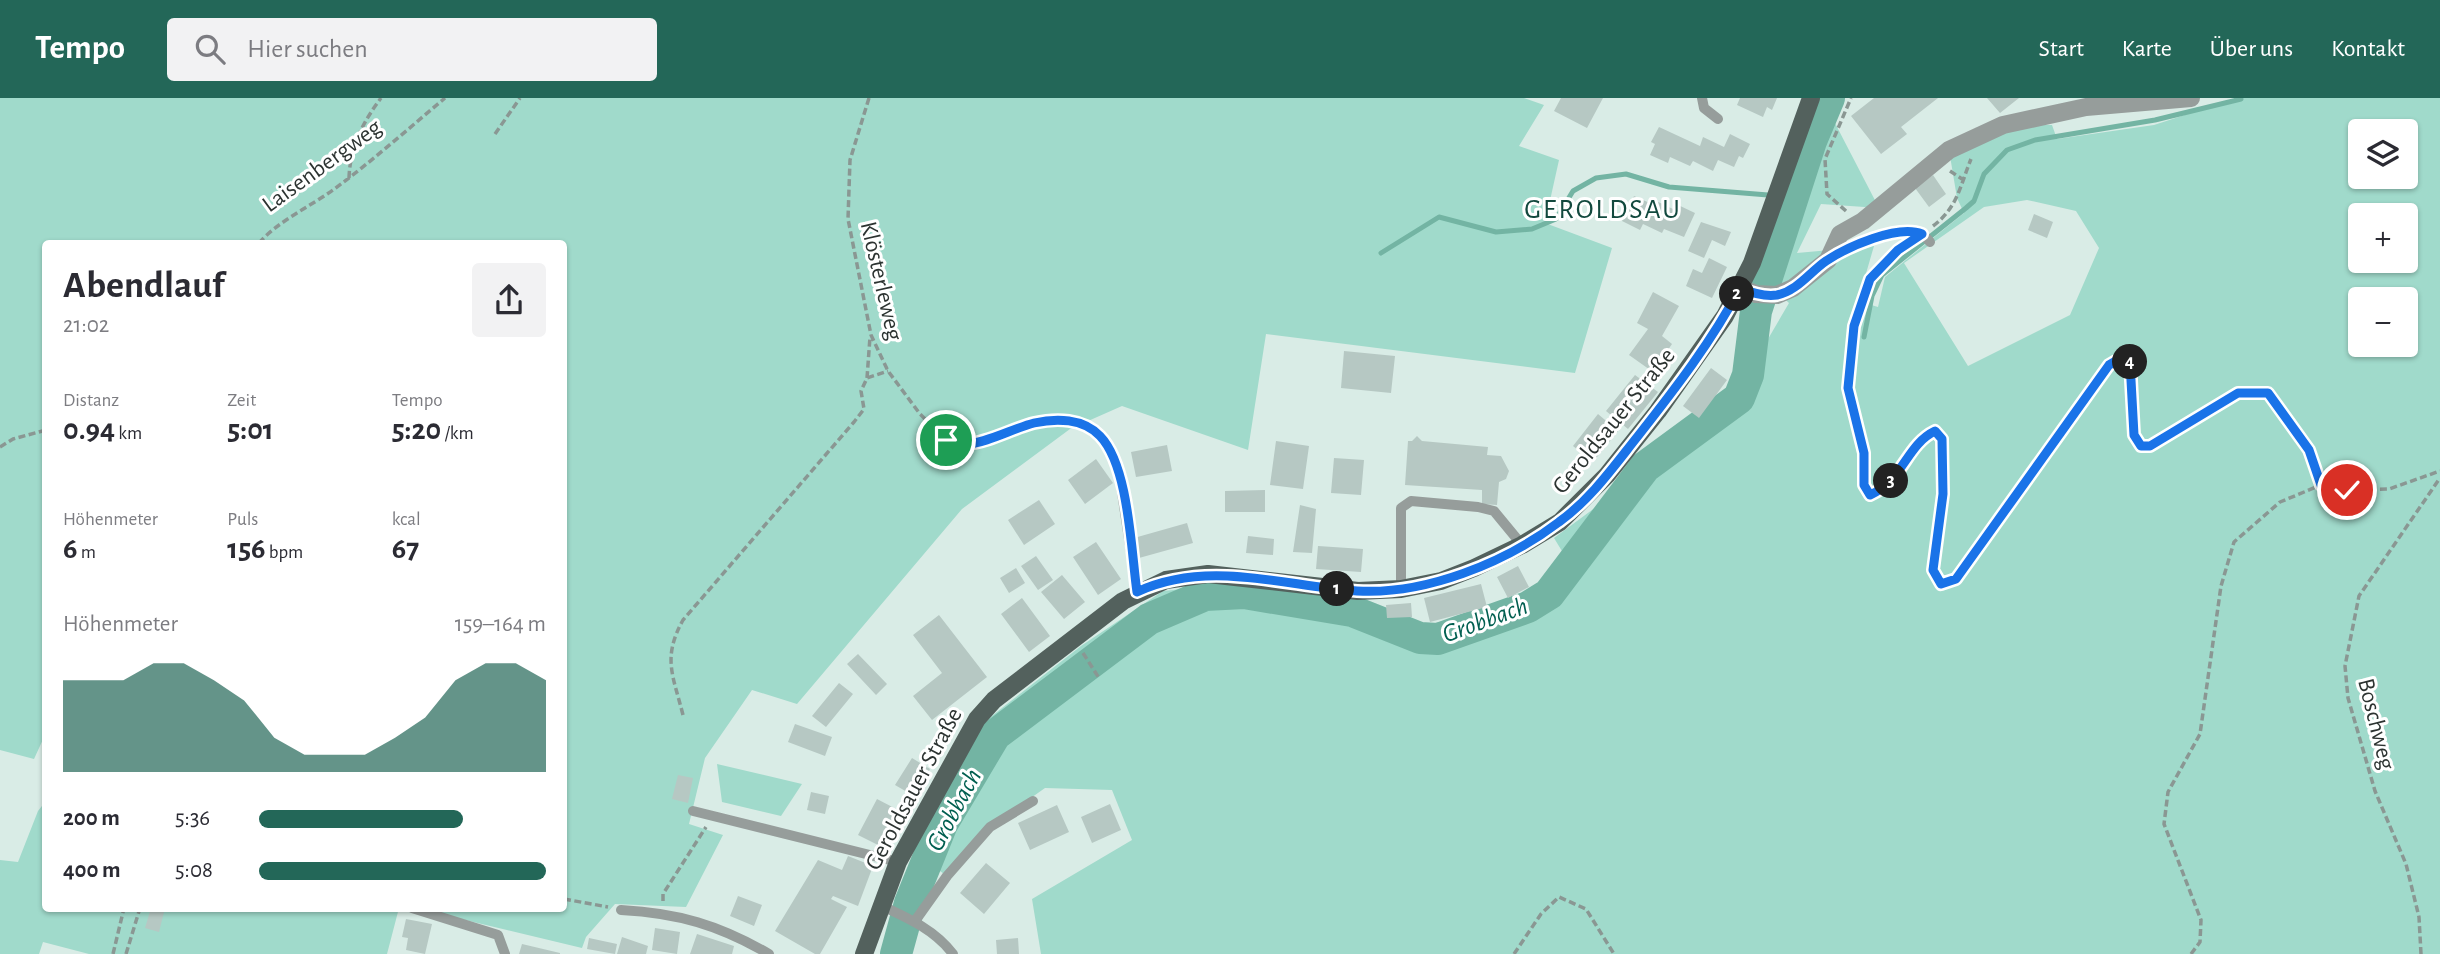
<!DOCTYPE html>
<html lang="de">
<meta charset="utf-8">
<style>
:root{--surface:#fff;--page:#f2f2f3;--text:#2b2b33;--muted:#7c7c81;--accent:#236758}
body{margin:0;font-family:"Alegreya Sans",sans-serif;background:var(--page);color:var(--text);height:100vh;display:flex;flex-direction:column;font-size:26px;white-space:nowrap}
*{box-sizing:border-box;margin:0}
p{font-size:23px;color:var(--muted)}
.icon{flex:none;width:38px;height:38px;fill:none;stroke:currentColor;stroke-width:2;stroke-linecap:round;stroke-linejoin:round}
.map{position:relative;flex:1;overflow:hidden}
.panel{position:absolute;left:42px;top:142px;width:525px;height:672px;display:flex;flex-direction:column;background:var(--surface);border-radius:7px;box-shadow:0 2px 5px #0004}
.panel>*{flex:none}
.fabs{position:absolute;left:2348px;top:21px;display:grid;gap:14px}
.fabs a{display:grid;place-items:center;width:70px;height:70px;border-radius:7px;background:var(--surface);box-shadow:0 2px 5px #0004;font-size:35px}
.pin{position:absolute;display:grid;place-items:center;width:60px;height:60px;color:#fff;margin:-30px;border:4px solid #fff;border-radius:50%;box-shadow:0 2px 7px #0007}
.km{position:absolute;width:35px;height:35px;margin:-18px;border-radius:50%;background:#222;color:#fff;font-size:19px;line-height:35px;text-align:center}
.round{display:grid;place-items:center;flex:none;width:74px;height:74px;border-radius:7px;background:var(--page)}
.overview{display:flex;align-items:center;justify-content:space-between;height:119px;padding:0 21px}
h1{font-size:38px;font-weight:700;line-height:52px}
.figures{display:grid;grid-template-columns:repeat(3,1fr);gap:10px;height:119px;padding:7px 21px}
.figures div{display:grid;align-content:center}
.figures b{font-size:30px;font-weight:700}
.figures small{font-size:19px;font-weight:400}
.figures p{font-size:19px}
.chart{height:196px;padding:14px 21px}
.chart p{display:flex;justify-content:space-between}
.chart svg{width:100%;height:126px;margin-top:7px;fill:var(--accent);opacity:.7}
ul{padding:0 21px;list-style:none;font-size:23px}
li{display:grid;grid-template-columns:112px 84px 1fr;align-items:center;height:52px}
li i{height:18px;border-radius:9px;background:var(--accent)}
header{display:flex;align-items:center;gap:42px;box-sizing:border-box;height:98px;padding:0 35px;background:var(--accent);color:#fff}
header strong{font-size:33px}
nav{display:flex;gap:38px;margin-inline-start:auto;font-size:24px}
.search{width:490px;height:63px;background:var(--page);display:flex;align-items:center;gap:18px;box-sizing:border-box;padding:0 24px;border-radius:7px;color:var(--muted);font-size:26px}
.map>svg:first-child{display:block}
.green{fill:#a0dacb;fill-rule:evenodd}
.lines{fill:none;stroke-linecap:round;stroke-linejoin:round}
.stream{stroke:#73b4a3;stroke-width:5}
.river{stroke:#73b4a3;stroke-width:32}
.building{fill:#b6c8c3}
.path{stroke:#8a9793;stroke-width:3.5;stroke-dasharray:7 3.5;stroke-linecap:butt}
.lane{stroke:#969d9b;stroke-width:10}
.street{stroke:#969d9b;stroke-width:18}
.primary{stroke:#53615d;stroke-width:18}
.route-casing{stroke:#fff;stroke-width:14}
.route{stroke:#1a73e8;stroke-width:9}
.labels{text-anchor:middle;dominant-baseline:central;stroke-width:6;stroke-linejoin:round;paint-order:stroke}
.street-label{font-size:24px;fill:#2c3331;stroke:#fff}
.water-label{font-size:26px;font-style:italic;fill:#015f50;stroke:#fff}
.quarter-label{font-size:28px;letter-spacing:2px;fill:#12493e;stroke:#fff}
</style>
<header>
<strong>Tempo</strong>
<div class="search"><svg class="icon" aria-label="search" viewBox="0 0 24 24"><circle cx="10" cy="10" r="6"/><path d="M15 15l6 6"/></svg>Hier suchen</div>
<nav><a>Start</a><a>Karte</a><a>Über uns</a><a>Kontakt</a></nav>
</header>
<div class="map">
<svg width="2440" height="856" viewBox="0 0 2440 856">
<rect width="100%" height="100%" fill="#d9ece6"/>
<path class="green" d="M0,0H1524L1544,7L1519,48L1559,62L1545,125L1612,150L1575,275L1266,236L1248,352L1122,308L1070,331L962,411L797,606L752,592L705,660L689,726L723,737L686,809L615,806L586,839L582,850L415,810H564V145H46L45,637L34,661L0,652Z
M1819,0H1822L1879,110L1821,106L1797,155L1874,148L1858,203L1878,209L1885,179L1964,115L1957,100L1949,52L2003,27H2052L2057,41L2154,27L2237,0H2440V856H1041L1032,801L1132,742L1112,692L1045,690L990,729L947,778L930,766L971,683L988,621L1081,548L1163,493L1214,488L1361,509L1389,524L1435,535L1541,495L1568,463L1554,440L1615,395L1649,358L1734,299L1789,205L1757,175ZM2361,33H2406V79H2361ZM2027,102L2076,113L2099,150L2070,217L1968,268L1904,165L1984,109ZM2361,117H2406V163H2361ZM2361,201H2406V247H2361Z
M717,666L802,686L781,718L722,704Z
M45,704L46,810H399L387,856H89L43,844L39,856H0V762L18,764L38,713Z"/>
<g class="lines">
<path class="stream" d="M1783,101L1792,103
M1381,155L1439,119L1496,134L1532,131L1556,121L1573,93L1596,80L1626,76L1669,89L1768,97
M1864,239L1872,198L1882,177L1966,110L1974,103L1984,76L2007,52L2035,42L2155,22L2241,1"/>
<path class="river" d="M896,856L910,805L942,726L995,637L1149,521L1205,497L1244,495L1352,513L1420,540L1438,541L1528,509L1549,496L1645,369L1739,300L1748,277L1756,213L1811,43L1829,0"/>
</g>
<path class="building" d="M1561,0H1603L1587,30L1554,13Z
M1740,0H1777L1772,12L1767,9L1763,19L1737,7Z
M1874,0H1938L1901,29L1907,36L1881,56L1851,18Z
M1987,0H2019L2000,15Z
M1659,29L1700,48L1703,39L1724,49L1730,36L1750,46L1743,60L1739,58L1734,69L1718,62L1713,73L1693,63L1690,68L1670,59L1668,65L1650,57L1655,46L1651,44Z
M1933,77L1946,96L1929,109L1915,90Z
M1634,98L1652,106L1654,102L1673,111L1676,106L1695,115L1684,139L1664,131L1662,135L1643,126L1640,132L1622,123Z
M2034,116L2053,124L2047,140L2028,132Z
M1701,124L1731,134L1725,148L1712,142L1704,160L1688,153Z
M1709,160L1727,169L1712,200L1686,188L1693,171L1702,175Z
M1653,194L1679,208L1662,238L1672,246L1653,274L1629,257L1648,231L1637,225Z
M1344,253L1395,258L1391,295L1341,290Z
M1711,270L1727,282L1699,320L1683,308Z
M1635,277L1658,294L1628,331L1606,313Z
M1598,316L1618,333L1593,364L1573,348Z
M1417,338L1422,343L1488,349L1487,357L1501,358L1509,373L1506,381L1499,384L1497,407L1482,406V392L1405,387L1408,343H1412Z
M1276,343L1309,348L1303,391L1270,387Z
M1167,347L1172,373L1136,379L1131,354Z
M1334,360L1364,362L1361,397L1331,395Z
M1096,361L1113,385L1085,406L1068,382Z
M1265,392V414H1225V393Z
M1039,402L1055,426L1024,447L1008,422Z
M1300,407L1316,411L1312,455L1293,454Z
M1187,425L1193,445L1139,460L1134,440Z
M1248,438L1274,441L1273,457L1246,455Z
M1096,444L1121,481L1098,497L1073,459Z
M1318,448L1363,451L1361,474L1316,471Z
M1036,458L1053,482L1038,492L1021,468Z
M1518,468L1529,489L1508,500L1497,479Z
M1016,470L1025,485L1009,495L1000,480Z
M1062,477L1085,504L1064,521L1041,494Z
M1481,486L1487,509L1430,524L1424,500Z
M1022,500L1050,538L1029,554L1001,516Z
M1411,505L1412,519L1387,520L1386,507Z
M939,517L987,579L932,622L913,598L942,575L913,537Z
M858,556L887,586L876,597L847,566Z
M839,585L853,596L826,629L812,618Z
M795,626L832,639L825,658L788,644Z
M912,660L930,671L914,698L895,687Z
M678,677L693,680L688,705L672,701Z
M811,694L829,698L825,716L807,712Z
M877,701L902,714L884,750L858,737Z
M1110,706L1121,732L1092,745L1081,719Z
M1057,707L1069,734L1030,752L1018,725Z
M848,758L873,768L858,808L833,798L831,801L847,809L820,856H815L775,833L818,762L842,772Z
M986,765L1010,785L984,816L960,795Z
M738,798L762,807L754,828L730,818Z
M151,810H165L159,834L145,830Z
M406,821L432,826L425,856L406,852L408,840L402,839Z
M655,830L680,834L677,856L652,852Z
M697,836L734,848L732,856H690Z
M622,839L648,848L646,856H617Z
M589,840L617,846L615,856L587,851Z
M1018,840L1019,856H997L996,842Z
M522,846L560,855V856H519Z"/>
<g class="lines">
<path class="path" d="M869,0L850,62L848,121L871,237L888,273L920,316L946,342L967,346L1035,325L1068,323
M495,36L520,0
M1950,73L1965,83
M349,80C350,49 363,24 381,0
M1846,113L1827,96L1825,61L1851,0
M1933,128C1958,109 1960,88 1971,61
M259,145C277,124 309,109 333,92C371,64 408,31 445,0
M1906,147L1870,181L1854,228L1848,290L1864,355V387L1870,397C1903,382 1906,348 1935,333L1942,341L1943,396L1933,473L1941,486L1956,481L2109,267L2121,260L2130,264L2134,337L2141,348H2150L2238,295H2268L2309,352L2321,387
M867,280L870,239
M0,349L13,341L46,332
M1083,555L1099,580
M683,617C673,577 662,560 683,522L854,324L864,311L861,293L867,280L888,273
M564,801L608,809
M663,803V796L706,729
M113,856L124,810
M126,856L140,810
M1514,856L1541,816L1559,799L1586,811L1614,856
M2191,856L2200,844L2201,822L2164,726L2168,694L2200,636L2221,488L2234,444L2280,404L2321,387L2347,392L2389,391L2440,373
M2421,856L2419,819L2406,766L2375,693L2348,600L2345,568L2359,498L2440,380"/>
<path class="lane" d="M1702,0L1704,10L1718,21
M1828,162C1853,150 1909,115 1930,144
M1079,325L1100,338L1118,368L1137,494
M1401,491V410L1411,403L1478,409L1494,413L1522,447
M693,713L898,764
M882,808C908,820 935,832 953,856
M412,810L498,837L505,856
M621,812C678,815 719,827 769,856
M915,823L947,778L990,729L1033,703"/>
<path class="street" d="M1740,190L1756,196L1777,197L1793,190L1828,162L1840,136L1863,123L1949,52L2003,27L2086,9L2191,0"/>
<path class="primary" d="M864,856L898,764L977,621L994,602L1123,503L1166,482L1208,476L1358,493L1401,491L1441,483L1474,470L1522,447L1560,424L1607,377L1658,313L1725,218L1752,165L1811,0"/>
</g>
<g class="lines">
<g class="route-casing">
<path id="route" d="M946,342C952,343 961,346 967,346C987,345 1014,330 1034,325C1056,320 1083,320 1100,338C1129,368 1131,453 1137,494C1208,461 1283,488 1357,493C1425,497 1505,465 1559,424C1591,401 1614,368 1638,338C1675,291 1712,243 1740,190C1752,195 1764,199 1777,197C1797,193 1810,174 1826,163C1847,149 1898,126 1922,136L1898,152L1870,181L1854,228L1848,290L1864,355V387L1870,397C1903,383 1906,347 1935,333L1942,341L1943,396L1933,472L1941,486L1956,481L2109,267L2121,260L2130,264L2134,337L2141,348H2150L2238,295H2268L2309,352L2321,387L2347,392"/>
</g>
<use href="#route" class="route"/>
</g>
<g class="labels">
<g class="street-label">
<text transform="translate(322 68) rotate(-36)">Laisenbergweg</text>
<text transform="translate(881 183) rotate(77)">Klösterleweg</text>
<text transform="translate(1614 323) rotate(-51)">Geroldsauer Straße</text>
<text transform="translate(2376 626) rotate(76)">Boschweg</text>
<text transform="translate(914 691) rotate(-62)">Geroldsauer Straße</text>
</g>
<g class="water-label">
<text transform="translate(1485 522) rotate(-20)">Grobbach</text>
<text transform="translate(954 712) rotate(-62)">Grobbach</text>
</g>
<g class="quarter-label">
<text x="1603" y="112">GEROLDSAU</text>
</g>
</g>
</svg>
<div class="fabs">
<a><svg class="icon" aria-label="layers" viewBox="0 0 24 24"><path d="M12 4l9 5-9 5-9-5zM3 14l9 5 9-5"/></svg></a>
<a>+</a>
<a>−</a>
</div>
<div class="pin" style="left:946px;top:342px;background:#1e9e55"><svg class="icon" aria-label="arrive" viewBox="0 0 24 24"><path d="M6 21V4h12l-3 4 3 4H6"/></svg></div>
<div class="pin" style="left:2347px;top:392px;background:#d93025"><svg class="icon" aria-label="check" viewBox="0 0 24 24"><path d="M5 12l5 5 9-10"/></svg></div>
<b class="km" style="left:1337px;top:491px">1</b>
<b class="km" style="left:1737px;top:196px">2</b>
<b class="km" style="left:1891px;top:383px">3</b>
<b class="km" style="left:2130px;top:264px">4</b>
<section class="panel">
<div class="overview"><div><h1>Abendlauf</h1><p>21:02</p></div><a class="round"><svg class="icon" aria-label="share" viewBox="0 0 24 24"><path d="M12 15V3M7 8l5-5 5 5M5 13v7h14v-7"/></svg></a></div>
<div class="figures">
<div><p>Distanz</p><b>0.94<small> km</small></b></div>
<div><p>Zeit</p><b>5:01</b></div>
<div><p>Tempo</p><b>5:20<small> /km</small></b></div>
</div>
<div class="figures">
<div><p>Höhenmeter</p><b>6<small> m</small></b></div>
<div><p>Puls</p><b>156<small> bpm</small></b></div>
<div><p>kcal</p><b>67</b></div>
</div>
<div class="chart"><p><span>Höhenmeter</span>159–164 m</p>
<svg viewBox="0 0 160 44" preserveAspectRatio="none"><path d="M0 44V12L10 12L20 12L30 6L40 6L50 12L60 19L70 32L80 38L90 38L100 38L110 32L120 25L130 12L140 6L150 6L160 12V44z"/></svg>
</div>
<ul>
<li><b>200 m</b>5:36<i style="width:71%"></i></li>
<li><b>400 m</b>5:08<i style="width:100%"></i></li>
</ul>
</section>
</div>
